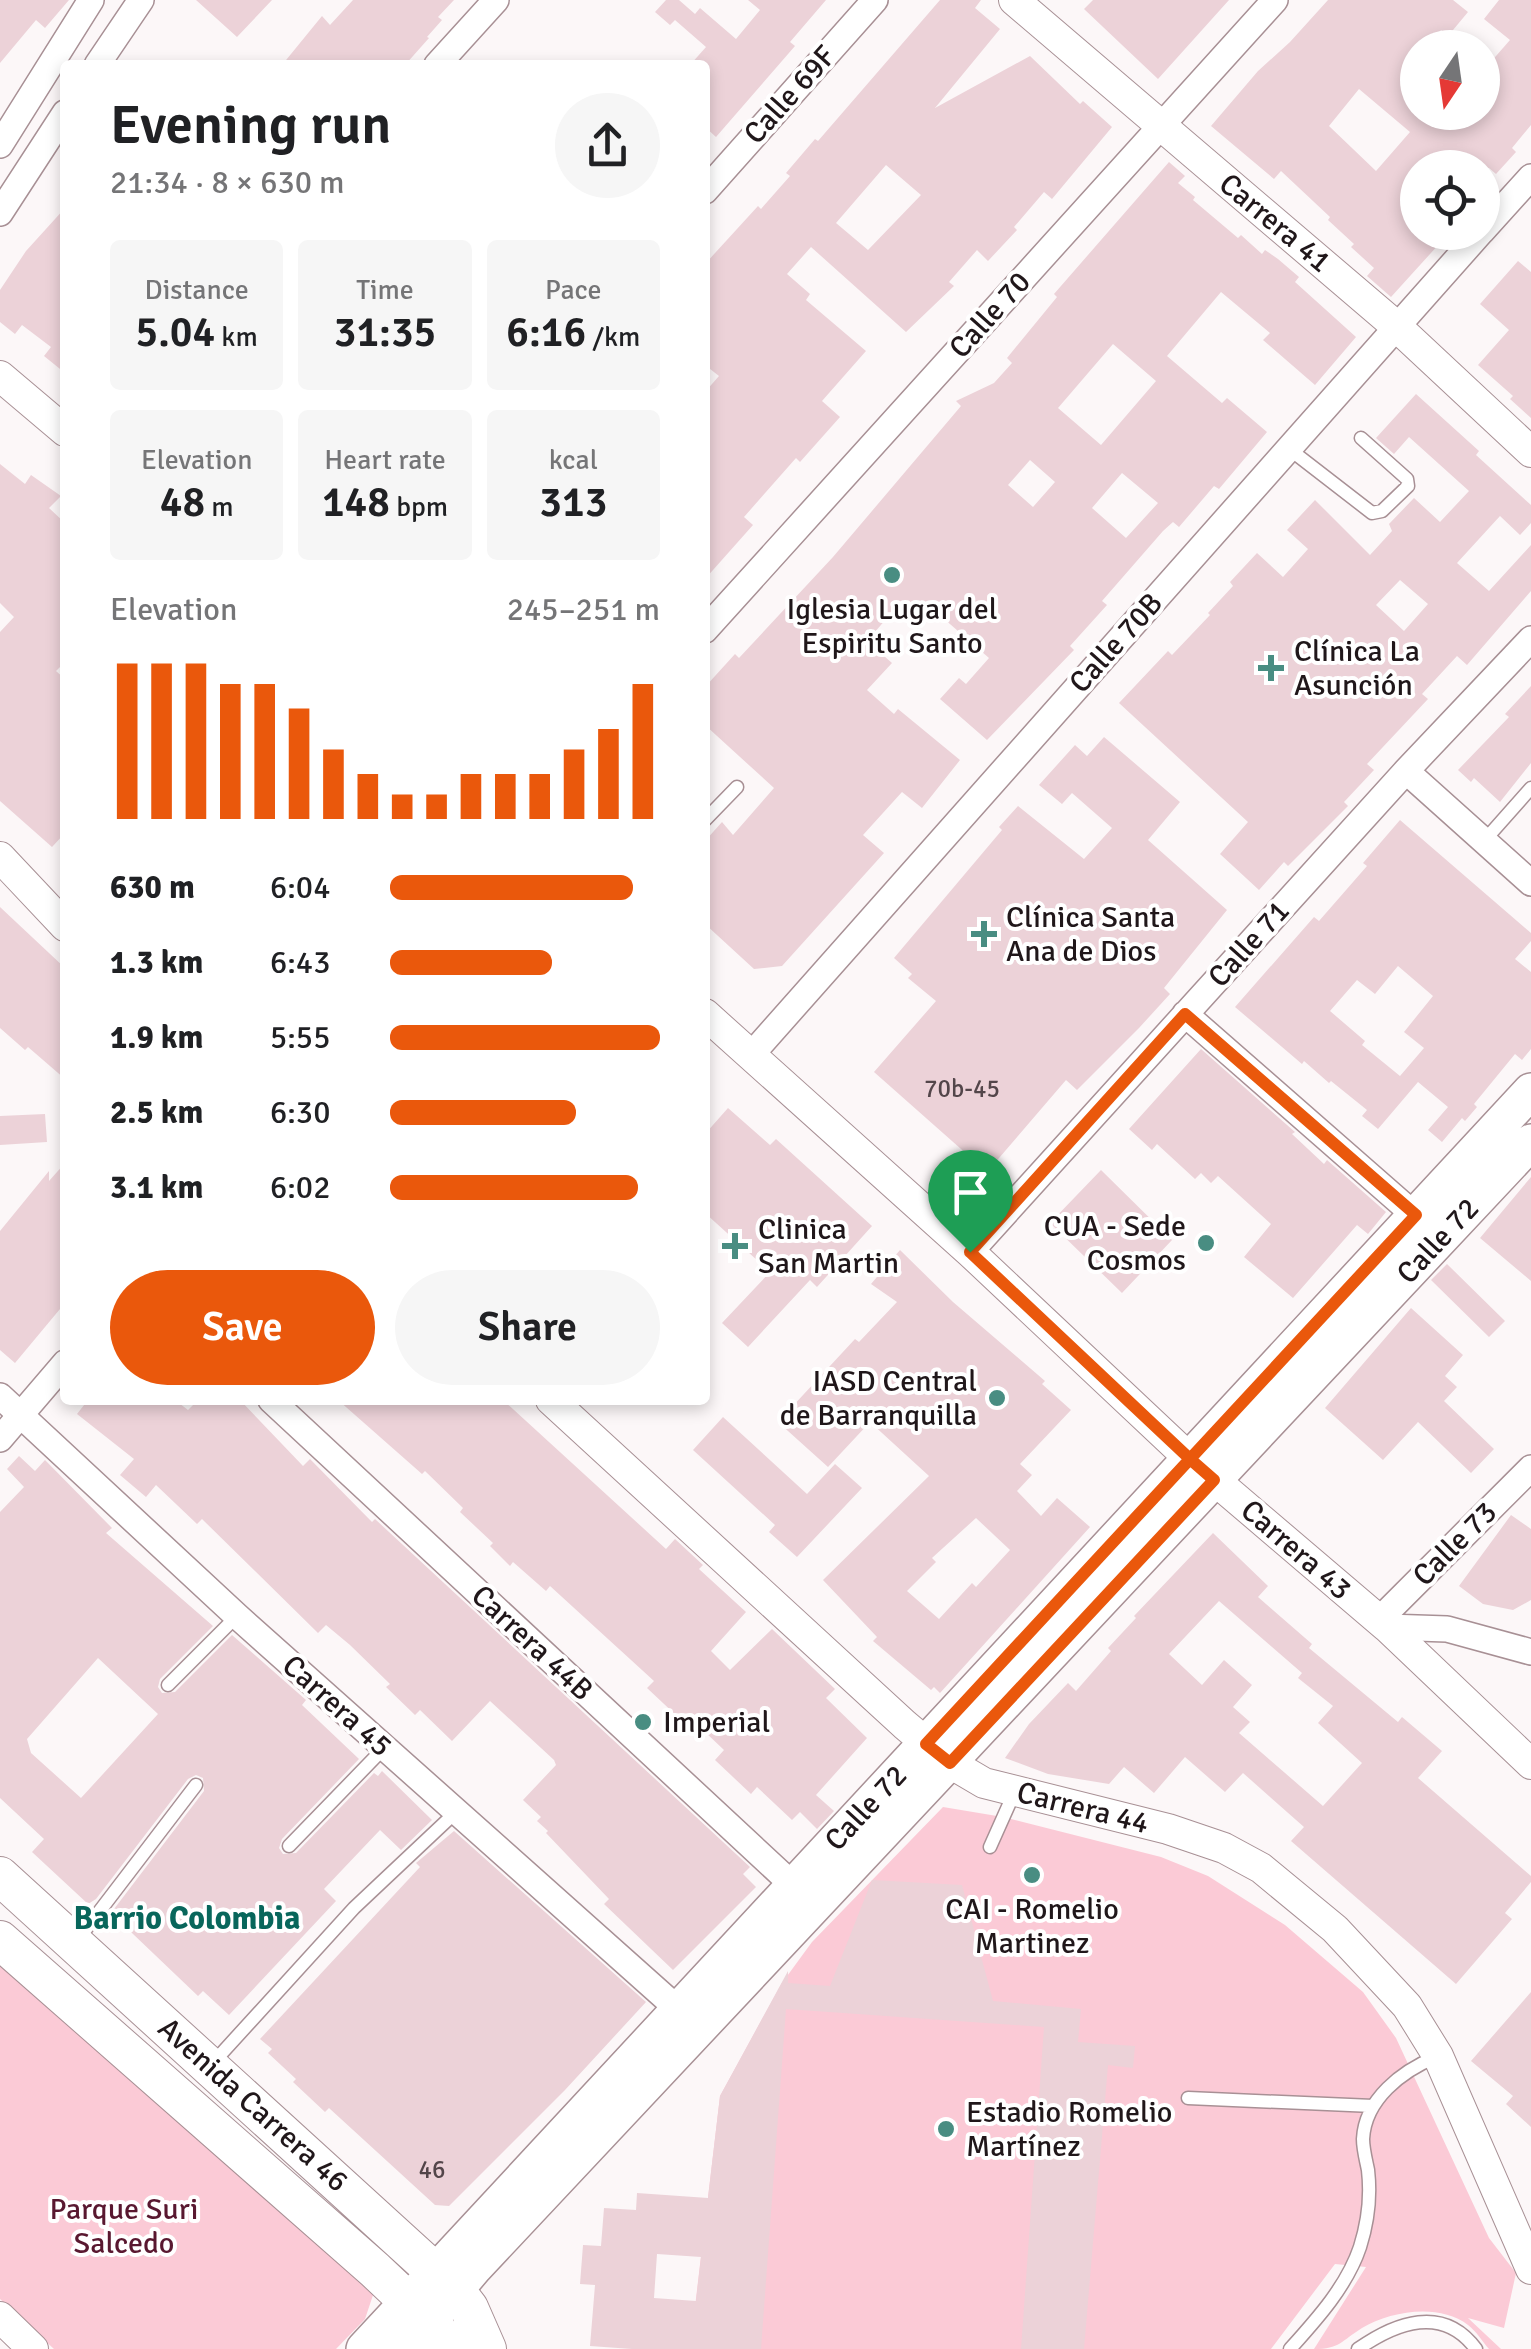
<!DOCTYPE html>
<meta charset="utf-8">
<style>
:root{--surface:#fff;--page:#f6f6f6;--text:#202124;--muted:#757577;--accent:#ea580c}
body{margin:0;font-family:Signika,sans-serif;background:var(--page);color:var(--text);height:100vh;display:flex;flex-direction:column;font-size:38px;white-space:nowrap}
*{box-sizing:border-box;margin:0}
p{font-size:32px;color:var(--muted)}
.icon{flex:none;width:55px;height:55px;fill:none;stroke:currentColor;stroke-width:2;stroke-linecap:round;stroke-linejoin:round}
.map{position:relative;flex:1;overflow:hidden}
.drawer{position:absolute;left:60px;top:60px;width:650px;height:1345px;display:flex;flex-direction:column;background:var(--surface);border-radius:10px;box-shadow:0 5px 15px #0003}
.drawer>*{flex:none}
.needle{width:65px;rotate:193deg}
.tools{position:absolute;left:1400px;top:30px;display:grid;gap:20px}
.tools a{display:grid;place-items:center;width:100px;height:100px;border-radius:50%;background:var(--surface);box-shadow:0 5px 15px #0003;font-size:50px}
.pin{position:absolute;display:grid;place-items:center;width:85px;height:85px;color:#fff;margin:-102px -42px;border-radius:50% 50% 50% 0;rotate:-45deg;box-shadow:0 0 10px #0007}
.pin .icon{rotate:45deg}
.round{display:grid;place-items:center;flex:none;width:105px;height:105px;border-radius:52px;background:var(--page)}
.headline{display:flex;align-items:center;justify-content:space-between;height:170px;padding:0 50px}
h1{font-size:55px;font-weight:600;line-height:75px}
.figures{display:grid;grid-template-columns:repeat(3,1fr);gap:15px;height:170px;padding:10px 50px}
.figures div{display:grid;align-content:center;border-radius:10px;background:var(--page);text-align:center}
.figures b{font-size:42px;font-weight:600}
.figures small{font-size:28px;font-weight:400}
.figures p{font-size:28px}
.chart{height:280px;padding:20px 50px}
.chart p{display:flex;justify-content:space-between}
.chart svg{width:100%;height:180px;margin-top:10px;stroke:var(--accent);stroke-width:6}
.button{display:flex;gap:20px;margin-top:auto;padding:20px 50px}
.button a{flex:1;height:115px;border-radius:60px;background:var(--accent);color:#fff;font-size:40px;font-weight:600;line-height:115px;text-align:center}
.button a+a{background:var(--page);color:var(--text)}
ul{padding:0 50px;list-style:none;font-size:32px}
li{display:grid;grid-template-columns:160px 120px 1fr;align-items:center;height:75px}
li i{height:25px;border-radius:12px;background:var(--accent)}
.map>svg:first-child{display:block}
.green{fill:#fbcad6}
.building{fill:#ecd2d8;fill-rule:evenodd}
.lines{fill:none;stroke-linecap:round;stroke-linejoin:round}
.service-casing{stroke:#a89095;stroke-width:15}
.minor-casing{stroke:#a89095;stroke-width:28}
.tertiary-casing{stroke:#a89095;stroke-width:32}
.secondary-casing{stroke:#a89095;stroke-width:38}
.primary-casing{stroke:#a89095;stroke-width:40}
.service{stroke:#fff;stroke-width:12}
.minor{stroke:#fff;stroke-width:25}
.tertiary{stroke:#fff;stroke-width:30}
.secondary{stroke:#fff;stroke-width:35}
.primary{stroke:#fff;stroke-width:38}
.route-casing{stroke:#fff;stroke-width:20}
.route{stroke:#ea580c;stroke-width:12}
.poi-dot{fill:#498d82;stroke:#fff;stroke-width:4}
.labels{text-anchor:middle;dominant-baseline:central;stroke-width:8;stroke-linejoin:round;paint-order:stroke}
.number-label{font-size:25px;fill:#53464a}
.street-label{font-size:30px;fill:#20171a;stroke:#fff}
.poi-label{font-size:30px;fill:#20171a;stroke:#fff;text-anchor:start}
.park-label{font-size:30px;fill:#591830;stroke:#fff}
.neighbourhood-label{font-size:32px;font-weight:bold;fill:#08665b;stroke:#fff}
</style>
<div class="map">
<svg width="1531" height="2349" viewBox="0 0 1531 2349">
<rect width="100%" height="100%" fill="#fcf7f8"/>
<path class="green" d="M943,1807L1003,1817L1161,1857L1208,1876L1285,1925L1363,1992L1396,2038L1489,2238L1516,2273L1504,2328L1468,2318L1501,2349H1489C1482,2341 1476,2331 1468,2325C1439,2303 1391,2311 1362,2328C1341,2341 1340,2349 1314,2349L1366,2267L1335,2264L1271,2349H690L720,2096L782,1983L812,1942Z
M0,1951L375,2289L365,2319L336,2349H54L0,2299Z"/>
<path class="building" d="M0,0H69L45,28L36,20L0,63Z
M196,0H272L237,37Z
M353,0H454L438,17L442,20L427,37L429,38L405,65H282L322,16L330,25Z
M666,0H679L695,14L700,8L736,39L760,10L748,0H826L790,42L795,46L716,137L705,127V65H690L706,47L675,20L670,25L655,12Z
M940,0H981L975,8L1000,29L935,108L1030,56L1080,104L1083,101L1112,127L1052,199L1044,192L1014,227L1017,230L988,261L977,250L949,282L954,286L906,332L811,247L787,274L810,294L806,300L866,351L822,401L840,417L800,462L796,458L744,517L753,525L705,579V392L719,376L705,365V264L758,206L761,209L790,176L786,173L815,139L818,141ZM886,165L921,195L868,250L836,223Z
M1093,0H1229L1158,79L1084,9Z
M1328,0H1453L1468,12L1448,36L1441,30L1427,48H1418V112H1482V72L1510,40L1484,19L1499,0H1531V125L1512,148L1516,152L1496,174L1489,168H1418V232H1428L1440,243L1391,297L1367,276L1374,268L1351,247L1354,244L1328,220L1330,217L1281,171L1274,179L1211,126L1258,71L1290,42ZM1359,89L1410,132L1376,171L1329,126Z
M1169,162L1185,176L1178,183L1195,197L1193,200L1238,238L1241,235L1262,254L1265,250L1278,259L1299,277L1295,282L1356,337L1315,385L1263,340L1270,333L1221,292L1167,356L1222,403L1227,398L1267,432L1219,489L1214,486L1179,527L1173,522L1163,531L1102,601L1107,605L1070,646L1074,650L987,740L940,699L959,678L966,684L989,658L935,611L917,630L894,610L867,641L892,663L867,690L894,714L898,709L960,760L922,808L902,792L863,835L884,853L782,966L754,969L705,924V841L722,822L733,835L774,788L705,725V687L735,654L739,658L833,557L961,406L956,401L994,383L1012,363L1007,358L1057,297L1054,294ZM1113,344L1156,381L1101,445L1058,408ZM1030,460L1055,482L1033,507L1008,485ZM1122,473L1158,503L1126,538L1092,508Z
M65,208V373L44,356L51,347L22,325L15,334L0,322V290L26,251Z
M1518,261L1531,272V418L1510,399L1513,396L1478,365L1509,330L1480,304Z
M1416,394L1479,451L1476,455L1531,505V523L1520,535L1500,516L1457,563L1489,591L1531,545V591L1467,665L1457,656L1422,694L1428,699L1367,764L1374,770L1344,802L1348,806L1288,866L1284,862L1259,890L1220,854L1248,822L1119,703L1168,651L1172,655L1210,615L1208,613L1233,586L1230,582L1257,553L1283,577L1308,549L1287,530L1315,500L1370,555L1392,531L1389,524L1414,498L1440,522L1469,491L1409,437L1394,454L1376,438ZM1400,580L1428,604L1404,631L1376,605Z
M0,464L25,484L31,475L61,496L49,508L65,523V662L56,671L65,679V833L52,847L0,801V632L14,617L0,603Z
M1531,686V763L1500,802L1474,778L1471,782L1458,770L1509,717L1505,714Z
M1104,737L1180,802L1148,840L1227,910L1164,988L1170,994L1139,1028L1077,1090L1066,1080L987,1172L874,1072L936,1001L908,978L912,974L894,958L1002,830L999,827L1018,806L1084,859L1112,828L1072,793L1062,804L1039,785L1075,745L1087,756Z
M1400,820L1531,933V941L1515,959L1531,972V1049L1522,1060L1515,1054L1474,1104L1477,1107L1465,1121L1462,1118L1442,1142L1428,1130L1448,1107L1418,1082L1378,1129L1362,1116L1367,1110L1331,1081L1329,1083L1304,1061L1302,1064L1235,1007L1314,917L1319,921L1367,866L1363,863ZM1398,966L1433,996L1404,1032L1424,1048L1400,1076L1362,1045L1365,1041L1330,1011L1357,980L1375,994Z
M0,907L65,968V1079L28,1047L25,1050L0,1028Z
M1201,1049L1295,1132L1292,1134L1324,1164L1327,1160L1386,1212L1368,1234L1357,1225L1293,1298L1244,1257L1271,1224L1218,1176L1211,1183L1201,1173L1195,1179L1157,1144L1152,1150L1129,1129Z
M728,1108L770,1145L776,1139L872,1226L817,1287L810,1280L748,1347L722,1323L770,1272L705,1213V1134Z
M45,1114L47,1142L0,1145V1116Z
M65,1163V1303L15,1363L0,1350V1231L49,1171V1181Z
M1101,1170L1172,1240L1122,1293L1050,1223Z
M1531,1177V1281L1480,1238Z
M900,1250L953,1302L1045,1381L1042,1384L1071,1410L1020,1464L1032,1475L1017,1491L1041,1516L1057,1498L1090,1527L940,1693L934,1687L931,1690L873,1641L877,1637L823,1580L929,1476L870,1422L828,1467L778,1422L855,1339L859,1342L897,1302L871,1284ZM976,1518L1010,1550L976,1587L972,1583L939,1619L907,1591L936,1562L932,1558Z
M1447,1264L1505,1321L1489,1337L1431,1280Z
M1411,1308L1463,1355L1445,1376L1457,1387L1444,1401L1494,1449L1471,1473L1418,1422L1383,1460L1325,1408Z
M88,1400H175L188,1410L198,1400H240L303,1466L310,1459L372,1522L375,1519L750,1867L743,1874L756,1887L673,1970L604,1904L609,1899L546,1833L548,1831L537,1821L541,1817L523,1800L556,1765L554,1760L490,1701L452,1741L420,1710L415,1715L386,1687L390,1684L350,1645L326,1625L318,1633L202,1519L197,1524L156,1485L146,1497L120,1475L134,1459L77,1414Z
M338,1400H503L666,1549L675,1539L703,1565L699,1569L746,1612L711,1651L730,1670L772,1629L835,1689L826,1698L867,1738L816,1795L834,1811L817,1829L800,1812L792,1820L757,1787L751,1794L715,1760L724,1750L685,1713L680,1719L647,1688L654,1681L550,1586L546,1591L513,1562L510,1566L490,1546L493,1543L460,1512L463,1508L425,1471L422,1474Z
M723,1417L807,1494L835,1464L862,1488L797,1557L769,1532L775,1525L693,1450Z
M19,1456L35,1471L45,1460L112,1528L106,1533L213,1626L160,1679L158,1687L162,1693L175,1692L232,1635L306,1700L302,1705L359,1759L282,1839L279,1848L283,1854L296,1853L374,1773L378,1776L382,1771L432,1820L401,1850L380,1830L324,1889L336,1901L229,2015L203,1991L198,1996L111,1913L204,1791L203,1778L196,1775L188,1779L96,1899L88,1904L32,1852L44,1839L0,1798V1512L24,1487L7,1469ZM98,1658L158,1714L81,1798L31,1753L27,1739Z
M1511,1515L1531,1529V1600L1513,1610L1483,1604L1459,1586Z
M1213,1533L1268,1586L1258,1597L1312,1644L1309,1648L1398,1722L1402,1717L1442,1751L1418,1778L1531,1876V1882L1505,1913L1512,1919L1456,1984L1291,1841L1304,1827L1243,1773L1225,1792L1185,1757L1154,1793L1124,1767L1109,1784L1048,1774L1005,1758L1029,1724L1068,1683L1076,1691L1111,1651L1108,1648L1136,1618L1134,1616ZM1219,1601L1302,1673L1298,1678L1333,1706L1318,1723L1362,1763L1323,1806L1239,1733L1250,1722L1233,1707L1252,1685L1224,1660L1202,1685L1169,1654Z
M454,1831L646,2002L565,2090L449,2206L435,2205L329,2108L325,2112L293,2082L296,2079L268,2053L272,2049L260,2039L420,1867L416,1863Z
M872,1880L962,1885L993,2001L1081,2009L1078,2042L1135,2046L1133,2068L1108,2065L1084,2349H1021L1044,2027L786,2009L761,2349H632L590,2346L595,2285L580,2284L583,2245L601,2246L604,2208L636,2210L637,2193L708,2198L720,2096L788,1971V1983L830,1986ZM657,2254L701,2257L696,2301L654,2298Z
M1531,1992V2127L1506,2104L1513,2096L1471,2061Z"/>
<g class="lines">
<g class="service-casing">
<path id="service" d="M1288,448L1372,513L1382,511L1408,486L1407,479L1361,438
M705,820L737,787
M1484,841L1531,788
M168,1685L237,1616
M289,1846L385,1747
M990,1847L1015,1791
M76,1942L196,1785
M211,2065L354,1908L456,1812
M1188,2098L1373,2106
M1290,2349C1317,2319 1347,2286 1360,2247C1368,2222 1371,2196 1368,2170C1366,2160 1363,2149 1363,2139C1365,2099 1402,2071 1436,2057
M1358,2349C1395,2323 1443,2304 1476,2349"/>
</g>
<g class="minor-casing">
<path id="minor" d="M97,65L141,0
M437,65L496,0
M0,145L91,0
M705,191L875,0
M0,213L65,113
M1482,231L1531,177
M705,630L1275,0
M1406,771L1531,883
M1185,1014L1426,1225
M751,1055L1481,232
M970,1252L1406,771L1531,639
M0,1396L237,1616L679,2010
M271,1400L794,1886
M0,1439L65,1363
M1379,1620L1531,1468
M1387,1627L1447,1629L1531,1652"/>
</g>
<g class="tertiary-casing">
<path id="tertiary" d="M1014,0L1396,326L1531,452
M0,376L65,431
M0,857L65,926
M705,1014L970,1252L1190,1459L1387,1627L1531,1764
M551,1400L905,1725L950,1763L984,1783L1168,1829L1224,1848L1261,1868L1335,1929L1407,2006L1438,2056L1531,2269
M0,2317L33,2349"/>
</g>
<g class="secondary-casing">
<path id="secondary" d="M364,2349L1531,1091
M405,2349L475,2267L1531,1142"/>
</g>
<g class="primary-casing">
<path id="primary" d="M0,1876L456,2291L469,2308L487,2349
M0,1940L375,2270L430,2322L452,2349"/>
</g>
<use href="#service" class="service"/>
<use href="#minor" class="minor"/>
<use href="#tertiary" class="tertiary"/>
<use href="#secondary" class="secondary"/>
<use href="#primary" class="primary"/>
</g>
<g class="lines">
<g class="route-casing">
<path id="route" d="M970,1252L1190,1459L926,1744L950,1763L1214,1480L1190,1459L1416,1215L1185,1014L970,1252"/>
</g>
<use href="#route" class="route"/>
</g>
<g class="poi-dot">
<circle cx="892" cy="575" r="10"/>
<path d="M1266 653h10v10h10v10h-10v10h-10v-10h-10v-10h10z"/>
<path d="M979 919h10v10h10v10h-10v10h-10v-10h-10v-10h10z"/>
<circle cx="1206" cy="1243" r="10"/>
<path d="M730 1231h10v10h10v10h-10v10h-10v-10h-10v-10h10z"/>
<circle cx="997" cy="1398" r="10"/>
<circle cx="643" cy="1722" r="10"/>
<circle cx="1032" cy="1875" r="10"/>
<circle cx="946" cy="2129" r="10"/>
</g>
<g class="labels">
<g class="number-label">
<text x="962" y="1088">70b-45</text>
<text x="432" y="2169">46</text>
</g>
<g class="street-label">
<text transform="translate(790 95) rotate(-48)">Calle 69F</text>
<text transform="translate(1275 223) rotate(40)">Carrera 41</text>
<text transform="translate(990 315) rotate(-48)">Calle 70</text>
<text transform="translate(1116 643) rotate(-48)">Calle 70B</text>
<text transform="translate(1249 944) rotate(-48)">Calle 71</text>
<text transform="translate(1438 1241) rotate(-47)">Calle 72</text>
<text transform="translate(1455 1544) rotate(-45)">Calle 73</text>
<text transform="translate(1296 1550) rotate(41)">Carrera 43</text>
<text transform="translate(532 1643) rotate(43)">Carrera 44B</text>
<text transform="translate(337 1706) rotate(42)">Carrera 45</text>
<text transform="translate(866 1808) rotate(-47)">Calle 72</text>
<text transform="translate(1083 1808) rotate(14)">Carrera 44</text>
<text transform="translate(253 2105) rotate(42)">Avenida Carrera 46</text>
</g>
<g class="poi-label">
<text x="892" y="609" text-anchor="middle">Iglesia Lugar del<tspan x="892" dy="34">Espiritu Santo</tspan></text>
<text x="1294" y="651">Clínica La<tspan x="1294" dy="34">Asunción</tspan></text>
<text x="1006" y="917">Clínica Santa<tspan x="1006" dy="34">Ana de Dios</tspan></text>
<text x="1186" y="1226" text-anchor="end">CUA - Sede<tspan x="1186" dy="34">Cosmos</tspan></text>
<text x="758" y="1229">Clinica<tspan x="758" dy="34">San Martin</tspan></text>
<text x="977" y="1381" text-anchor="end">IASD Central<tspan x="977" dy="34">de Barranquilla</tspan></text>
<text x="663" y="1722">Imperial</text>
<text x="1032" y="1909" text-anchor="middle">CAI - Romelio<tspan x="1032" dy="34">Martinez</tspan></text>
<text x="966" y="2112">Estadio Romelio<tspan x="966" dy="34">Martínez</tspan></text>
</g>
<g class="park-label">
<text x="124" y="2209">Parque Suri<tspan x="124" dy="34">Salcedo</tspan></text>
</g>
<g class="neighbourhood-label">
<text x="187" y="1918">Barrio Colombia</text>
</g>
</g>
</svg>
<div class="tools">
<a><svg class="needle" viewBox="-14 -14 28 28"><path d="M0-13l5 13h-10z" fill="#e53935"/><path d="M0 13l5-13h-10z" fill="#757577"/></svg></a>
<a><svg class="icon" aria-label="locate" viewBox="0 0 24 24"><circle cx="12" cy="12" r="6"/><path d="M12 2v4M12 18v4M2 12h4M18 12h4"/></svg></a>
</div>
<div class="pin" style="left:970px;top:1252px;background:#1e9e55"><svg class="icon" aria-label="arrive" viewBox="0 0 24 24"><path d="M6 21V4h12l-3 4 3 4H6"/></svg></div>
<section class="drawer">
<div class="headline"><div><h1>Evening run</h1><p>21:34 · 8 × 630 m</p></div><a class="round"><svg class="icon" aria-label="share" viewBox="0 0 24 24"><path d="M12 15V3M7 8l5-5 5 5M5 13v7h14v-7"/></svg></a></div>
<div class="figures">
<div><p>Distance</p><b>5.04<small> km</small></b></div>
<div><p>Time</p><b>31:35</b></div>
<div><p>Pace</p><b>6:16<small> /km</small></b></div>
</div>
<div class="figures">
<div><p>Elevation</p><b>48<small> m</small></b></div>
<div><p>Heart rate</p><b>148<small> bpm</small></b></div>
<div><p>kcal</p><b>313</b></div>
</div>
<div class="chart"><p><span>Elevation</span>245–251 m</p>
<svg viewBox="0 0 160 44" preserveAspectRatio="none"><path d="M5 44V6M15 44V6M25 44V6M35 44V11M45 44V11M55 44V17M65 44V27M75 44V33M85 44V38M95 44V38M105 44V33M115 44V33M125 44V33M135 44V27M145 44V22M155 44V11"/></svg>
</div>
<ul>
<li><b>630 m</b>6:04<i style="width:90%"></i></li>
<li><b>1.3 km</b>6:43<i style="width:60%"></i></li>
<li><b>1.9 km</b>5:55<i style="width:100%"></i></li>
<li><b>2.5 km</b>6:30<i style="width:69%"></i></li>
<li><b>3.1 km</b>6:02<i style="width:92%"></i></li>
</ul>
<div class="button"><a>Save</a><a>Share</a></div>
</section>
</div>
